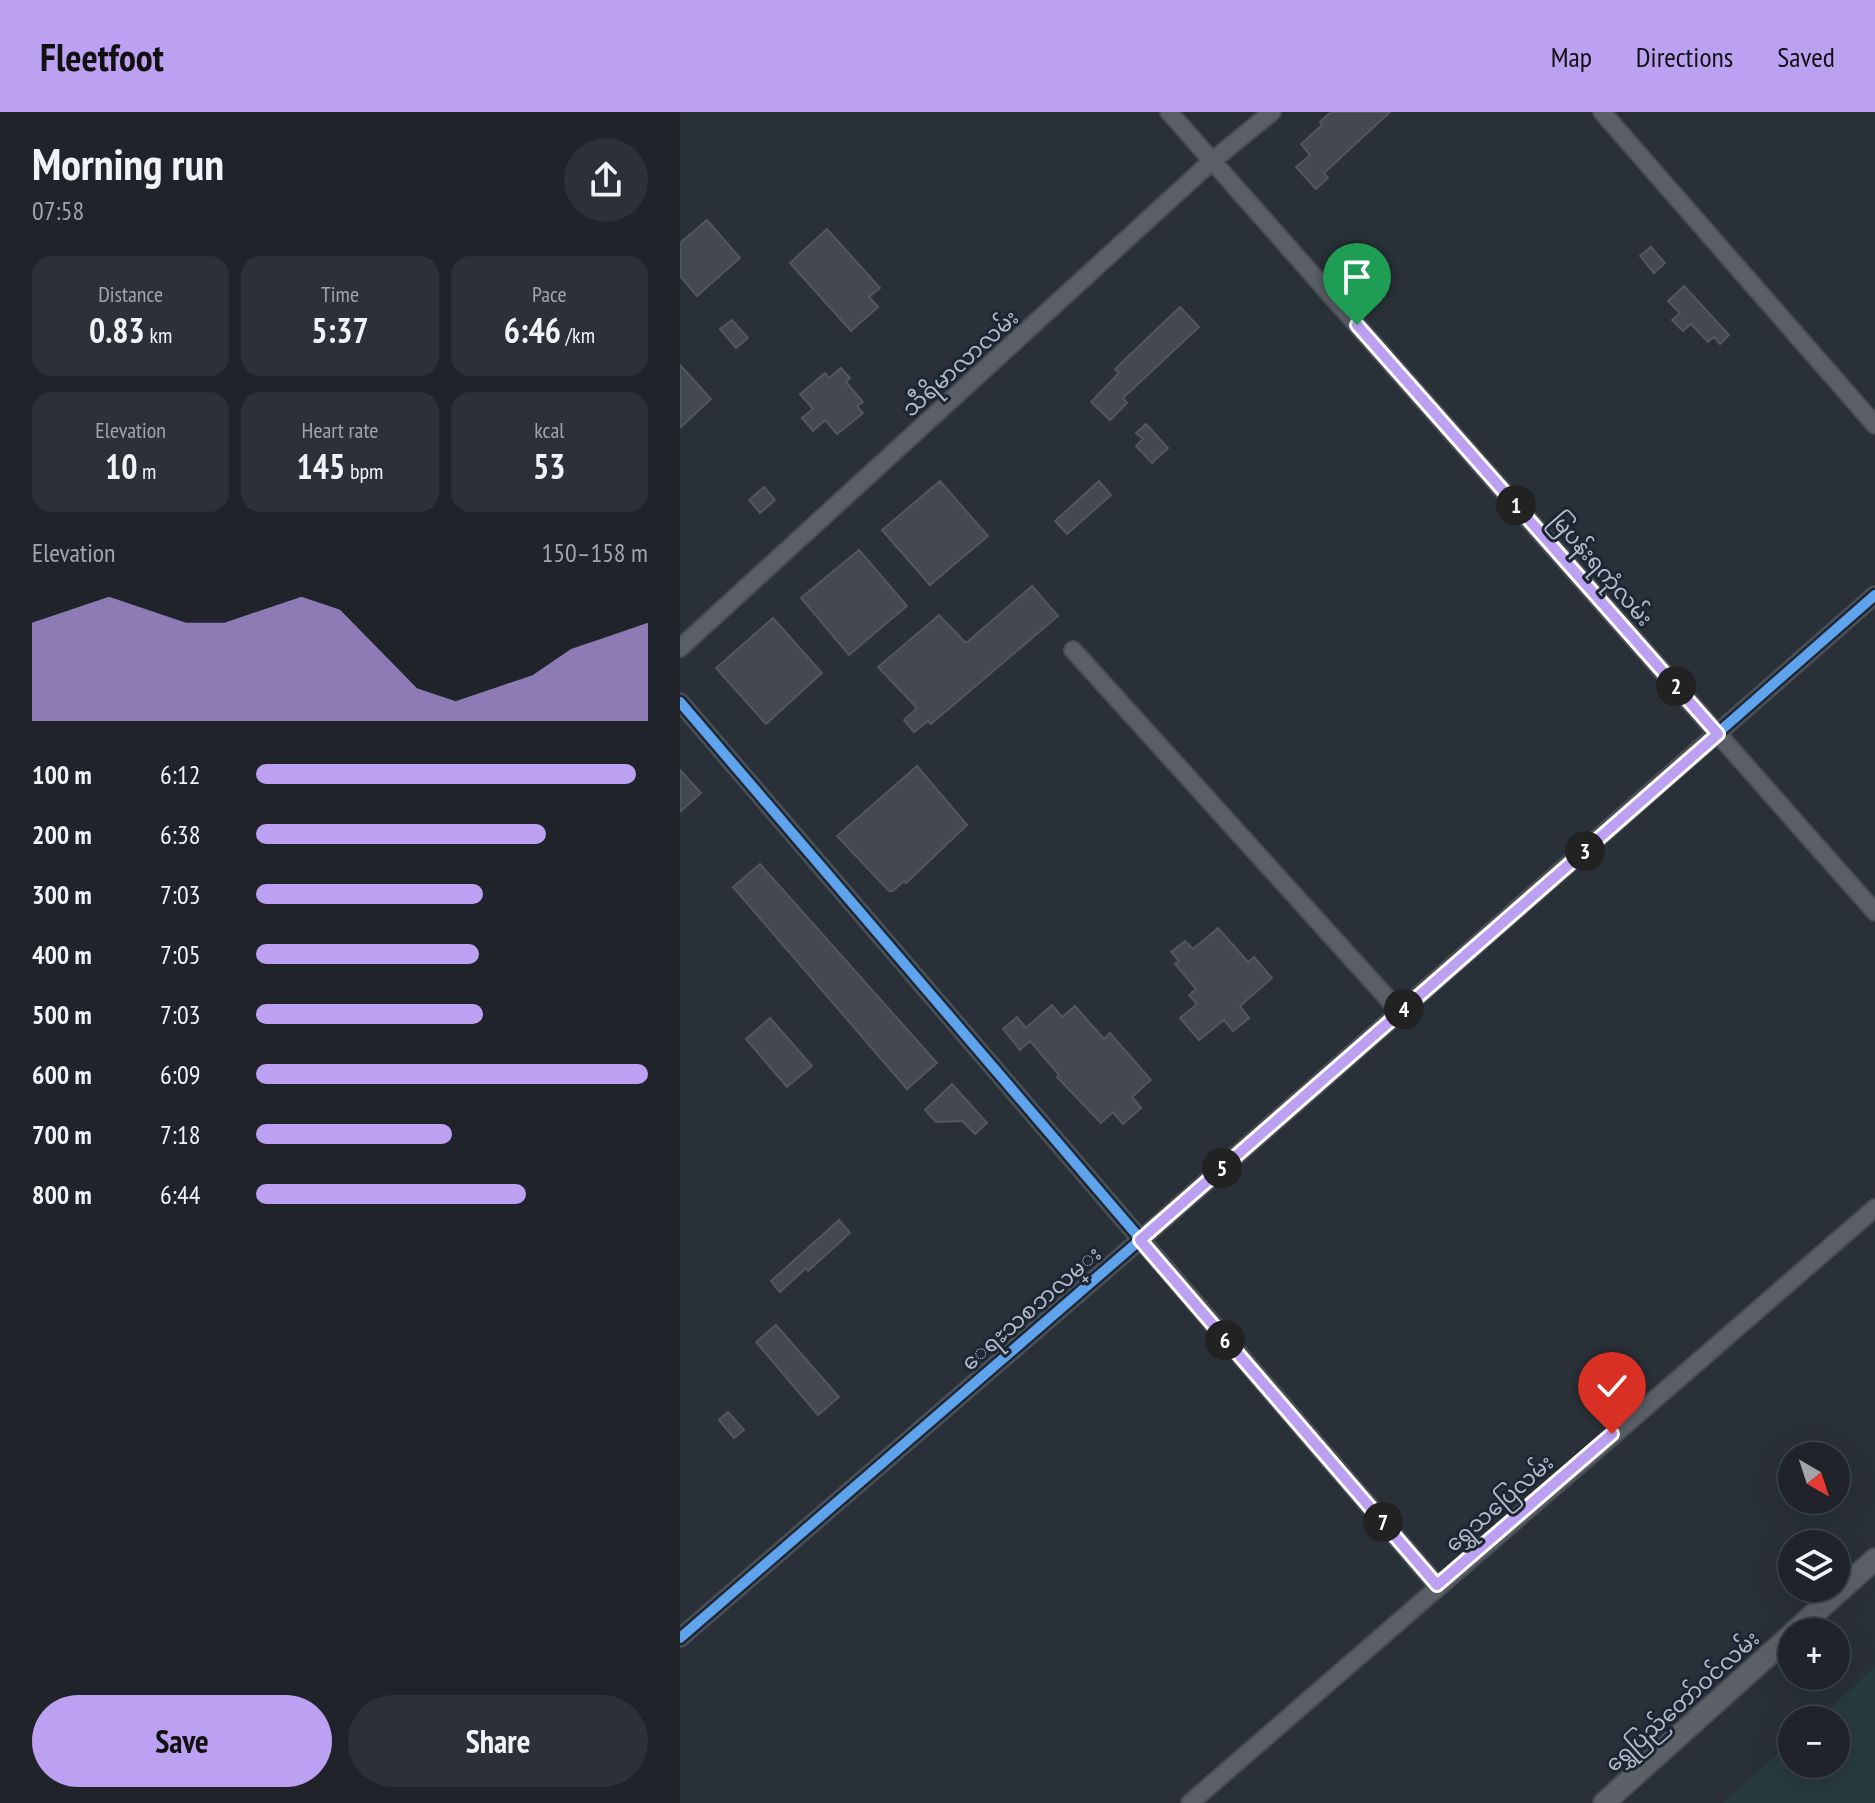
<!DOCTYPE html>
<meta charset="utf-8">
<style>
:root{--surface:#20242a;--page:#2d3036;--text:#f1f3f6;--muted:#a2a4a8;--line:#3d4147;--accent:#bca0f2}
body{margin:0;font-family:"PT Sans Narrow","Noto Sans Myanmar",sans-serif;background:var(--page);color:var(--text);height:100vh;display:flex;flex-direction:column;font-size:30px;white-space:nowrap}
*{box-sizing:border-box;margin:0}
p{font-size:26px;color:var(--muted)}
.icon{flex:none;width:44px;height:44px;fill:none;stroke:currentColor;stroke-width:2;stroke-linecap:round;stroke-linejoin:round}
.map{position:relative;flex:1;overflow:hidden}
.side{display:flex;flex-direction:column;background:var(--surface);width:680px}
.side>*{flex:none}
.needle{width:52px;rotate:141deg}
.controls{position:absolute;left:1098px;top:1330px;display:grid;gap:16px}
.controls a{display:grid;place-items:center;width:72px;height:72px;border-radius:50%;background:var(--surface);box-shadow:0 8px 32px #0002,0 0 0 2px var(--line);font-size:40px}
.pin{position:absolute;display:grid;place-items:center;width:68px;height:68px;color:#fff;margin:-82px -34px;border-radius:50% 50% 50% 0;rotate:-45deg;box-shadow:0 0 8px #0007}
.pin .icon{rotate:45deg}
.km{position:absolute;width:40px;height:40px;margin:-20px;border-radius:50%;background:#222;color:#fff;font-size:22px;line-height:40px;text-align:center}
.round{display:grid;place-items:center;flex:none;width:84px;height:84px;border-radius:42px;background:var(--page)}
.headline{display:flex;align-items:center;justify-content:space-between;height:136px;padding:0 32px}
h1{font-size:44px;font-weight:600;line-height:60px}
.stats{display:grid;grid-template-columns:repeat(3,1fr);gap:12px;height:136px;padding:8px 32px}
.stats div{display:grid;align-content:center;border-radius:20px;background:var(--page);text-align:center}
.stats b{font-size:34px;font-weight:600}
.stats small{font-size:22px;font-weight:400}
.stats p{font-size:22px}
.chart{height:224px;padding:16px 32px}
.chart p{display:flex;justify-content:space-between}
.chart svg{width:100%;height:144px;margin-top:8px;fill:var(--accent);opacity:.7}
.primary-button{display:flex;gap:16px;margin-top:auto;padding:16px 32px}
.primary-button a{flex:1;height:92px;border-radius:48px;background:var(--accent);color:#111;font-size:32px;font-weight:600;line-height:92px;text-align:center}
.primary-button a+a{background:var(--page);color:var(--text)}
ul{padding:0 32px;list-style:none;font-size:26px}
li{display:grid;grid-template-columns:128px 96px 1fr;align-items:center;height:60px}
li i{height:20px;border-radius:10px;background:var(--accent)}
header{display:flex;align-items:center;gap:48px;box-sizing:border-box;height:112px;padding:0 40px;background:var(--accent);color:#111}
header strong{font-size:38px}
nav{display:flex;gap:44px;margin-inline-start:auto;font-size:28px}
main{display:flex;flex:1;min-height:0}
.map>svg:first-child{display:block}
.green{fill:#273a3e}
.building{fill:#444950;stroke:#52575f;stroke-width:2}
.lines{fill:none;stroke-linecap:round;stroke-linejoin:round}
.minor-casing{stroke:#484c53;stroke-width:20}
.major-casing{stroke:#484c55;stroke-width:24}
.minor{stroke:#5a5e66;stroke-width:16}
.major{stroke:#5c6168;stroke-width:20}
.cycleway-casing{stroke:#1d2633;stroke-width:15}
.cycleway{stroke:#60a3ed;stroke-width:10}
.route-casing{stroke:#fff;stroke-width:16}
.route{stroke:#bca0f2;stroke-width:10}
.labels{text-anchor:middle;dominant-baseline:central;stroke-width:6;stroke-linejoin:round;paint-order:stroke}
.street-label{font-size:22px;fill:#b4bcc9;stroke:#1d2633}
</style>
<header>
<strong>Fleetfoot</strong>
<nav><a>Map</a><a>Directions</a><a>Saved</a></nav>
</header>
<main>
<section class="side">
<div class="headline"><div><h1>Morning run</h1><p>07:58</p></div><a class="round"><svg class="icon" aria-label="share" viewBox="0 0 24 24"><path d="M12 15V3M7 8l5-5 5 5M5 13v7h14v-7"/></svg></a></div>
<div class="stats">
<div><p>Distance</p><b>0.83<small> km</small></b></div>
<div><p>Time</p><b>5:37</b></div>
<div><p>Pace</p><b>6:46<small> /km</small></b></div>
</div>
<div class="stats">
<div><p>Elevation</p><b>10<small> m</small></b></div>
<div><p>Heart rate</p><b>145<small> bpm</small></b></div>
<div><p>kcal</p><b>53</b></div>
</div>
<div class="chart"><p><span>Elevation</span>150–158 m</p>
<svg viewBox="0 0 160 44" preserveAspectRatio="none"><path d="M0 44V14L10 10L20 6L30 10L40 14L50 14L60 10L70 6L80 10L90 22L100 34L110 38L120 34L130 30L140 22L150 18L160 14V44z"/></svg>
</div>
<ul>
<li><b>100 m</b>6:12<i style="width:97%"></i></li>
<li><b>200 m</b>6:38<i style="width:74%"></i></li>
<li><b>300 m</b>7:03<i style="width:58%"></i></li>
<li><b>400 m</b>7:05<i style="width:57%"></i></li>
<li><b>500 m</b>7:03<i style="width:58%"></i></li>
<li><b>600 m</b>6:09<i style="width:100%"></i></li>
<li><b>700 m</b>7:18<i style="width:50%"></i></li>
<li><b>800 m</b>6:44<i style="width:69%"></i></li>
</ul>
<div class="primary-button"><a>Save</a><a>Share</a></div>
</section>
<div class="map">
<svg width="1195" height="1691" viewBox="0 0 1195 1691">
<rect width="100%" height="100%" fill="#2a3038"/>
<path class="green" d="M1195,1555V1691H1043L1112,1629V1652H1156V1608H1136Z"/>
<path class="building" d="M651,0H710L644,61L648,66L636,77L616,55L630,43L621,32L642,13L640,10Z
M27,108L60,146L17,184L0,164V131Z
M147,117L200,176L189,185L198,195L171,219L110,151Z
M971,135L985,151L974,161L960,144Z
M1004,174L1049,223L1040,232L1034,225L1028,230L1011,212L1003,219L992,208L1000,201L988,189Z
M500,195L519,215L443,286L447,291L430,308L411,290L439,261L435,257Z
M52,208L68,226L56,236L40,217Z
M0,253L31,287L0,316Z
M161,256L170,266L166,270L183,290L177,294L183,301L157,322L145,308L133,319L122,306L133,297L120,282L145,261L149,266Z
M466,312L488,336L472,351L456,334L463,327L456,321Z
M260,369L308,424L250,473L202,418Z
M419,369L431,383L387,422L375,409Z
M84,375L95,388L80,401L69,388Z
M179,438L227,494L169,543L121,486Z
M352,474L378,504L251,612L248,609L234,620L224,608L237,596L198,555L259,503L286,531Z
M93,506L142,561L86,612L36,556Z
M237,654L287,713L226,771L224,769L213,779H209L157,724Z
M0,658L21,681L0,700Z
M80,752L257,951L227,977L53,775Z
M538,816L568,850L574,845L592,866L560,894L569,906L553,919L544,908L519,928L500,906L517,892L509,883L516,877L495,852L499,849L491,840L505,829L513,837Z
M372,893L382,905L395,894L424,927L430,921L471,968L452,985L461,996L443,1012L433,1000L421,1011L377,965L379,963L350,929L340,938L323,917L337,905L346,916Z
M90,906L132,954L107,975L66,927Z
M272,972L307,1011L295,1022L282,1009L256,1010L245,998Z
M159,1108L170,1121L128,1159L126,1156L100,1180L91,1169Z
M96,1213L159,1285L138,1303L76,1230Z
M48,1300L64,1318L54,1326L39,1308Z"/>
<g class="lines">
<g class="minor-casing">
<path id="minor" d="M489,0L1195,800
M922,0L1195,313
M0,536L532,49L592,0
M393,538L720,900
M0,590L757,1473
M0,1526L460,1128L1195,483
M510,1691L1195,1096"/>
</g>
<g class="major-casing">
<path id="major" d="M1114,1520L1195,1447
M924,1691L1112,1522"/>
</g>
<use href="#minor" class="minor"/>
<use href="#major" class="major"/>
<g class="cycleway-casing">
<path id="cycleway" d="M0,590L757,1473
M0,1526L460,1128L1195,483"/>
</g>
<use href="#cycleway" class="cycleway"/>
</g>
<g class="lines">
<g class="route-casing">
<path id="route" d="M677,213L1038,622L460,1128L757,1473L932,1322"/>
</g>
<use href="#route" class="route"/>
</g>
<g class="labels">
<g class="street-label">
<text transform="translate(280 251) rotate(-42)">သီရိမာလာလမ်း</text>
<text transform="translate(922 457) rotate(49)">မြပန်းရကုံလမ်း</text>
<text transform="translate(351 1196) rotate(-41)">ေရႊသစၥာလမ္း</text>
<text transform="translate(819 1391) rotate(-41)">ရွှေသပြေလမ်း</text>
<text transform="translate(1002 1589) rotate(-42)">ရွှေပြည်တော်ဝင်လမ်း</text>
</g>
</g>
</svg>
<div class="controls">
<a><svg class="needle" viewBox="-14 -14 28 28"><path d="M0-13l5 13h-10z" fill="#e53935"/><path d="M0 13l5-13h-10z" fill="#a2a4a8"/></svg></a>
<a><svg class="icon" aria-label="layers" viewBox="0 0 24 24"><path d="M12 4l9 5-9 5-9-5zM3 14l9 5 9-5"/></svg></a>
<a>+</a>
<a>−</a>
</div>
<div class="pin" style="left:677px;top:213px;background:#1e9e55"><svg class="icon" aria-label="arrive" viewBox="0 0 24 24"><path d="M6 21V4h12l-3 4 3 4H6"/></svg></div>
<div class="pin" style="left:932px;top:1322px;background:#d93025"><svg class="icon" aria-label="check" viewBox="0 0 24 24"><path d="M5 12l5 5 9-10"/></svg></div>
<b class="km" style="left:836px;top:393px">1</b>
<b class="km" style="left:996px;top:574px">2</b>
<b class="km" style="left:905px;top:739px">3</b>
<b class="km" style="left:724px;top:897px">4</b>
<b class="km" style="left:542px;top:1056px">5</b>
<b class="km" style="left:545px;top:1228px">6</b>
<b class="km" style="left:703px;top:1410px">7</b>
</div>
</main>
